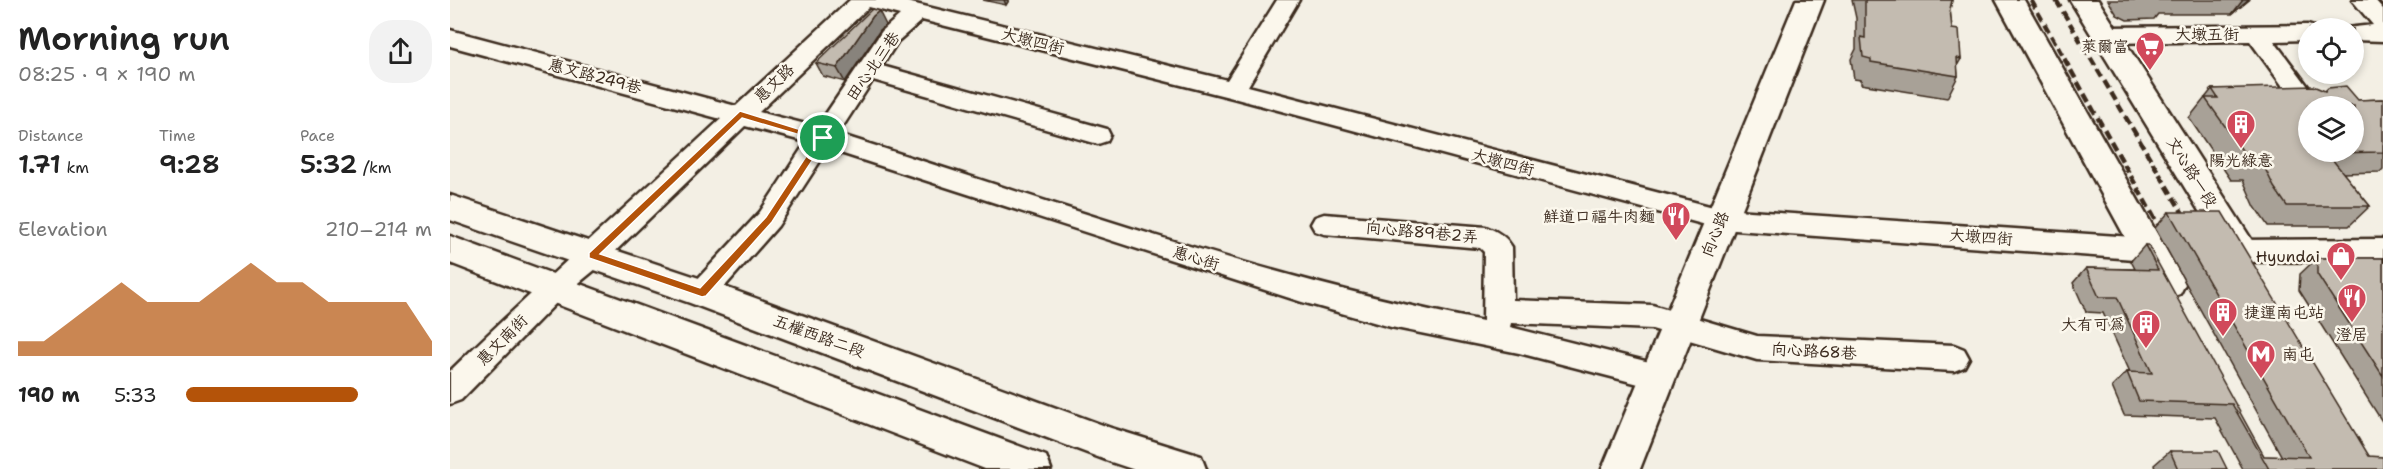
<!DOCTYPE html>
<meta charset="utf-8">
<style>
:root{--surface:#fff;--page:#f2f2f2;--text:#222;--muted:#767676;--accent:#b45309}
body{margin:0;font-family:"Shantell Sans","LXGW WenKai TC",sans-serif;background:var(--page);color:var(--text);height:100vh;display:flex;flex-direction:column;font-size:22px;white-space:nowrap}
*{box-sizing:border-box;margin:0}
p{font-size:20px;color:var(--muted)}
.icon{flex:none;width:33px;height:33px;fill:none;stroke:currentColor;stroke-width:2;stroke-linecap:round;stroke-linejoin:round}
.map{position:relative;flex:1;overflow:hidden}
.drawer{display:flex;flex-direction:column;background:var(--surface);width:450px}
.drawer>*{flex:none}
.controls{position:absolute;left:1848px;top:18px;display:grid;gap:12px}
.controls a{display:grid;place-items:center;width:66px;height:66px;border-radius:50%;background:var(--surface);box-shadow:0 3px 9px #0003;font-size:30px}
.pin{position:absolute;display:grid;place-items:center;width:51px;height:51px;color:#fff;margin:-26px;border:3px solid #fff;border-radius:50%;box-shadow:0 2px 6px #0007}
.round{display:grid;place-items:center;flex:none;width:63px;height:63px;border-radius:24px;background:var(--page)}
.summary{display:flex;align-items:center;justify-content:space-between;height:102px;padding:0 18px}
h1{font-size:33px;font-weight:600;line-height:45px}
.figures{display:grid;grid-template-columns:repeat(3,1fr);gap:9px;height:102px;padding:6px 18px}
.figures div{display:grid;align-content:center}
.figures b{font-size:26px;font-weight:600}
.figures small{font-size:16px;font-weight:400}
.figures p{font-size:16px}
.chart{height:168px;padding:12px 18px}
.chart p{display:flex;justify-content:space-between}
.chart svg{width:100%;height:108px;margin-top:6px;fill:var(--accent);opacity:.7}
ul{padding:0 18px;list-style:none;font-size:20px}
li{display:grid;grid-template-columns:96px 72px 1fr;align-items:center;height:45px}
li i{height:15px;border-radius:8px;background:var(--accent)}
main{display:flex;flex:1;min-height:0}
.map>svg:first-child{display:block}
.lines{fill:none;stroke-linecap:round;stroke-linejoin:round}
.minor-casing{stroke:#3b2a1e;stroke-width:5}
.tertiary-casing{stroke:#3b2a1e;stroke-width:5}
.secondary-casing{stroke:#3b2a1e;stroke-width:5}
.minor{fill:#fbf7ec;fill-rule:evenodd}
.tertiary{fill:#fbf7ec;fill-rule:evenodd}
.secondary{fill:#fbf7ec;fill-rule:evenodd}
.rail{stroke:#3b2a1e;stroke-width:4.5;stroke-dasharray:9 4.5;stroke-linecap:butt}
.wall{fill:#a8a197;stroke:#3b2a1e;stroke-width:1.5}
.shaded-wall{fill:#88837b;stroke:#3b2a1e;stroke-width:1.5}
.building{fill:#c3bbb0;stroke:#3b2a1e;stroke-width:1.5;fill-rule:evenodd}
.route{fill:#b45309;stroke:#fff;stroke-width:1.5;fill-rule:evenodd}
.labels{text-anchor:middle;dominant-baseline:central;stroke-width:5;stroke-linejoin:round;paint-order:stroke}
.street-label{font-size:16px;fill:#3b2a1e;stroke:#fbf7ec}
.poi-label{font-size:16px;fill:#3b2a1e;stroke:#fbf7ec;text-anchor:end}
</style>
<main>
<section class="drawer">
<div class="summary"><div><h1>Morning run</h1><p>08:25 · 9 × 190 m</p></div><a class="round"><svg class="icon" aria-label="share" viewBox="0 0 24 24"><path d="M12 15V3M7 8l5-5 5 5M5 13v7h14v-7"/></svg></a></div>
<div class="figures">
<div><p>Distance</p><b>1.71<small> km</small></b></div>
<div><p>Time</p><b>9:28</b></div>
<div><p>Pace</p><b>5:32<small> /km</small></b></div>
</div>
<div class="chart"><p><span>Elevation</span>210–214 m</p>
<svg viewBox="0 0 160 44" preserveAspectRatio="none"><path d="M0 44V38L10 38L20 30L30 22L40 14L50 22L60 22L70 22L80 14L90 6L100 14L110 14L120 22L130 22L140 22L150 22L160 38V44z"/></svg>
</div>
<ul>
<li><b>190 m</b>5:33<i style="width:70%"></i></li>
</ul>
</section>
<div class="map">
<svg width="1933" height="469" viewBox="0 0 1933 469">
<rect width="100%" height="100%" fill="#f3efe4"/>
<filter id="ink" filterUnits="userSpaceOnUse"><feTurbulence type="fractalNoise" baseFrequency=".0167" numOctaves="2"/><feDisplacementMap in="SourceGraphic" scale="12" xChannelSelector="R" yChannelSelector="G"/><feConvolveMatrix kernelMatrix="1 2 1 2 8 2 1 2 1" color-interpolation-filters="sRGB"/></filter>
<g filter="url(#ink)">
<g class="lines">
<g class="minor-casing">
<path id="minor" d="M400,0H449L777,80L827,0H849L798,86L1271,209L1698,238L1708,241L1712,249L1708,257L1698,260L1271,229L783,98L472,20L448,41L432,66L657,129L660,135L657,141L648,144L423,80L388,134C601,201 813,278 1033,321L1034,252L1030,248L874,234L865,231L861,224L865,217L874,214L1036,227C1047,231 1056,236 1062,247L1063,300L1202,305L1307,336L1504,345L1514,349L1519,358L1514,367L1504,371L1307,360L1202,329L1061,323L1060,327L1219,367L1223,376L1219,385L1208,389L1069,353L941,327L852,302L378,149L328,226L262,301L252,304L242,301L238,293L242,285L310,212L356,142L295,126L152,264L113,296L11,400L0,404V371C88,285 181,203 271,119L0,46V30L286,106ZM419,7L450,15L432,31L367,127L309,112Z
M1902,0H1925L1933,9V41L1904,40V28H1896L1923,25Z
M1858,25L1867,28H1858V40L1824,41L1869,101L1866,106H1858L1857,109L1848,107L1800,41L1656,43L1648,40L1645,35L1648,30L1656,27Z
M1933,239V261L1791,262L1781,259L1777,251L1781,243L1791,240Z"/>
</g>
<g class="tertiary-casing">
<path id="tertiary" d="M1346,0H1374L1190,469H1152Z"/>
</g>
<g class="secondary-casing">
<path id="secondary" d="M1546,0H1574L1730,274L1735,284L1730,294L1718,298L1706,294Z
M1620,0H1648L1803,242L1808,251L1803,260L1791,264L1779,260Z
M0,195L264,283L661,428L751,456L756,469H682L661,462L240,303L0,220Z
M0,236L596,456L601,469H535L0,263Z"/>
</g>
<use href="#minor" class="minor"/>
<use href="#tertiary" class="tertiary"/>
<use href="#secondary" class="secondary"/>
<path class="rail" d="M1581,0L1717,240
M1606,0L1741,227"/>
</g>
<path class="wall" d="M533,0H559L556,5Z
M1402,0H1502L1500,9L1502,29L1511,59L1507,66L1508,76L1497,98L1411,84V80L1404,79L1401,59L1406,49V18Z
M1658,0H1799L1782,14H1708L1704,19L1677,20L1667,15Z
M436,25L430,30L395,82L373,76L366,63Z
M1762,89L1875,91L1908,100L1933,99V169L1930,172L1893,173L1920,206L1899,226H1818L1805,207L1793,180H1781L1739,118Z
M1719,212L1919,456L1933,469H1793L1765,418L1674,415L1662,387L1677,372H1680L1653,313L1636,312L1623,283L1636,268L1685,269L1681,261L1695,245L1814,456L1832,457L1705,228Z
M1867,258H1933V423L1849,290L1850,274Z
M1720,451L1777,469H1705L1704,465Z"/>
<path class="shaded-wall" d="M554,0H559L556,5Z
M1793,0H1799L1782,14Z
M429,11L436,25L430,30L395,82L387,68L423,16Z"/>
<path class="building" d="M1415,0H1502L1500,9L1502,29L1509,30L1511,59L1507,58L1508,76L1421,62V59L1413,57L1411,37L1415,38Z
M422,9L429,11L423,16L387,68L366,63Z
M1863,86L1875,91L1878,88L1896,86L1908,100L1933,99V152L1877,153L1920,206H1837L1824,187L1811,160H1799L1755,98H1768L1762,89ZM1858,106H1904V152H1858Z
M1719,212H1772L1919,456L1933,457V469H1819L1782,404L1689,401L1677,372L1702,373L1667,297H1649L1636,268L1708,270L1695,245H1698L1814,456L1859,457Z
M1867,258H1933V376L1867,274Z
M1720,451H1768L1777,469H1728Z"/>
</g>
<path class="route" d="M290,111L377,138L322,222L256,296L252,297L139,258V253ZM292,118L367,140L316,217L250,288L150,254Z"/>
<defs>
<g id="supermarket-pin" transform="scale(1.5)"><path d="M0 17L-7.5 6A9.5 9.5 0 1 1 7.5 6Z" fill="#d1495b" stroke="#fbf7ec"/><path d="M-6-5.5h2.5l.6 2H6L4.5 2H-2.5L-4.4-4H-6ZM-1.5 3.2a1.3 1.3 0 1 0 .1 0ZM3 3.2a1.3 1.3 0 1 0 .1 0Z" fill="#fff"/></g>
<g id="building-pin" transform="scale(1.5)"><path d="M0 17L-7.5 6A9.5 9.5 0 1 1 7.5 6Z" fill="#d1495b" stroke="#fbf7ec"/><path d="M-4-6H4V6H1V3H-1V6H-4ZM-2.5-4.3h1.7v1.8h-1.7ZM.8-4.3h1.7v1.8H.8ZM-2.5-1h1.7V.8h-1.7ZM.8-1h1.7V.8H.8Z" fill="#fff"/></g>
<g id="restaurant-pin" transform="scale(1.5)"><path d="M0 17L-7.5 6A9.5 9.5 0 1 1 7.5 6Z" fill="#d1495b" stroke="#fbf7ec"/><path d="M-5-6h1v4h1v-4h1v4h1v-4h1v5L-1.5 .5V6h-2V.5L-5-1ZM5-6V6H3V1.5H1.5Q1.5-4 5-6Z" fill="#fff"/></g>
<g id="shop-pin" transform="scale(1.5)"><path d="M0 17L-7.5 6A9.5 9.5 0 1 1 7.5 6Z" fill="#d1495b" stroke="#fbf7ec"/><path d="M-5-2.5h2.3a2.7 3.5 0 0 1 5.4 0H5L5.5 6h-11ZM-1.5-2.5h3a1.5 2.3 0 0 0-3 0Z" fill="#fff"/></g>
<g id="metro-pin" transform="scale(1.5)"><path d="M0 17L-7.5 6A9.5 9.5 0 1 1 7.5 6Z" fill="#d1495b" stroke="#fbf7ec"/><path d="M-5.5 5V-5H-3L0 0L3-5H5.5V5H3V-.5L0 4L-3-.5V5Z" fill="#fff"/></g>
</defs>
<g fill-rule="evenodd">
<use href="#supermarket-pin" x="1700" y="46"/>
<use href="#building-pin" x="1791" y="124"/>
<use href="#restaurant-pin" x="1226" y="216"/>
<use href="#shop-pin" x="1891" y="256"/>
<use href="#restaurant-pin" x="1902" y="298"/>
<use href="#building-pin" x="1773" y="312"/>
<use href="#building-pin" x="1696" y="324"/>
<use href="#metro-pin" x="1811" y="354"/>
</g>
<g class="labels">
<g class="street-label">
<text x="1757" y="34">大墩五街</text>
<text transform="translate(583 41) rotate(14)">大墩四街</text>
<text transform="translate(423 66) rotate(-55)">田心北三巷</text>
<text transform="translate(145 76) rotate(15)">惠文路249巷</text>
<text transform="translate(324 83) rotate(-43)">惠文路</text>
<text transform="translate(1053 162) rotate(15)">大墩四街</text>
<text transform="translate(1742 172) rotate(58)">文心路一段</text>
<text transform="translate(972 232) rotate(5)">向心路89巷2弄</text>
<text transform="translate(1265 234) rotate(-68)">向心路</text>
<text transform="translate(1531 237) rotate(4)">大墩四街</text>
<text transform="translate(746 258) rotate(17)">惠心街</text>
<text transform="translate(369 336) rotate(20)">五權西路二段</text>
<text transform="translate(52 340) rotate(-45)">惠文南街</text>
<text transform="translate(1364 351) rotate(3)">向心路68巷</text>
</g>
<g class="poi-label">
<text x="1679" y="46">萊爾富</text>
<text x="1791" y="160" text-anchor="middle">陽光綠意</text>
<text x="1205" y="216">鮮道口福牛肉麵</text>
<text x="1870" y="256">Hyundai</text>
<text x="1794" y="312" text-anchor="start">捷運南屯站</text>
<text x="1675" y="324">大有可為</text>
<text x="1902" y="334" text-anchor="middle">澄居</text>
<text x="1832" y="354" text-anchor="start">南屯</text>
</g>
</g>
</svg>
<div class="controls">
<a><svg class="icon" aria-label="locate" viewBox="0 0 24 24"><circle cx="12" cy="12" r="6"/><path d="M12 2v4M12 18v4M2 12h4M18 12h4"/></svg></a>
<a><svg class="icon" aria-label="layers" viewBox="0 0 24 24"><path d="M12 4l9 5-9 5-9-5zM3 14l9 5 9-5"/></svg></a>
</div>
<div class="pin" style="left:373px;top:138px;background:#1e9e55"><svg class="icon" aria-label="arrive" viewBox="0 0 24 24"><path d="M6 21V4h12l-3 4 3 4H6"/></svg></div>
</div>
</main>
